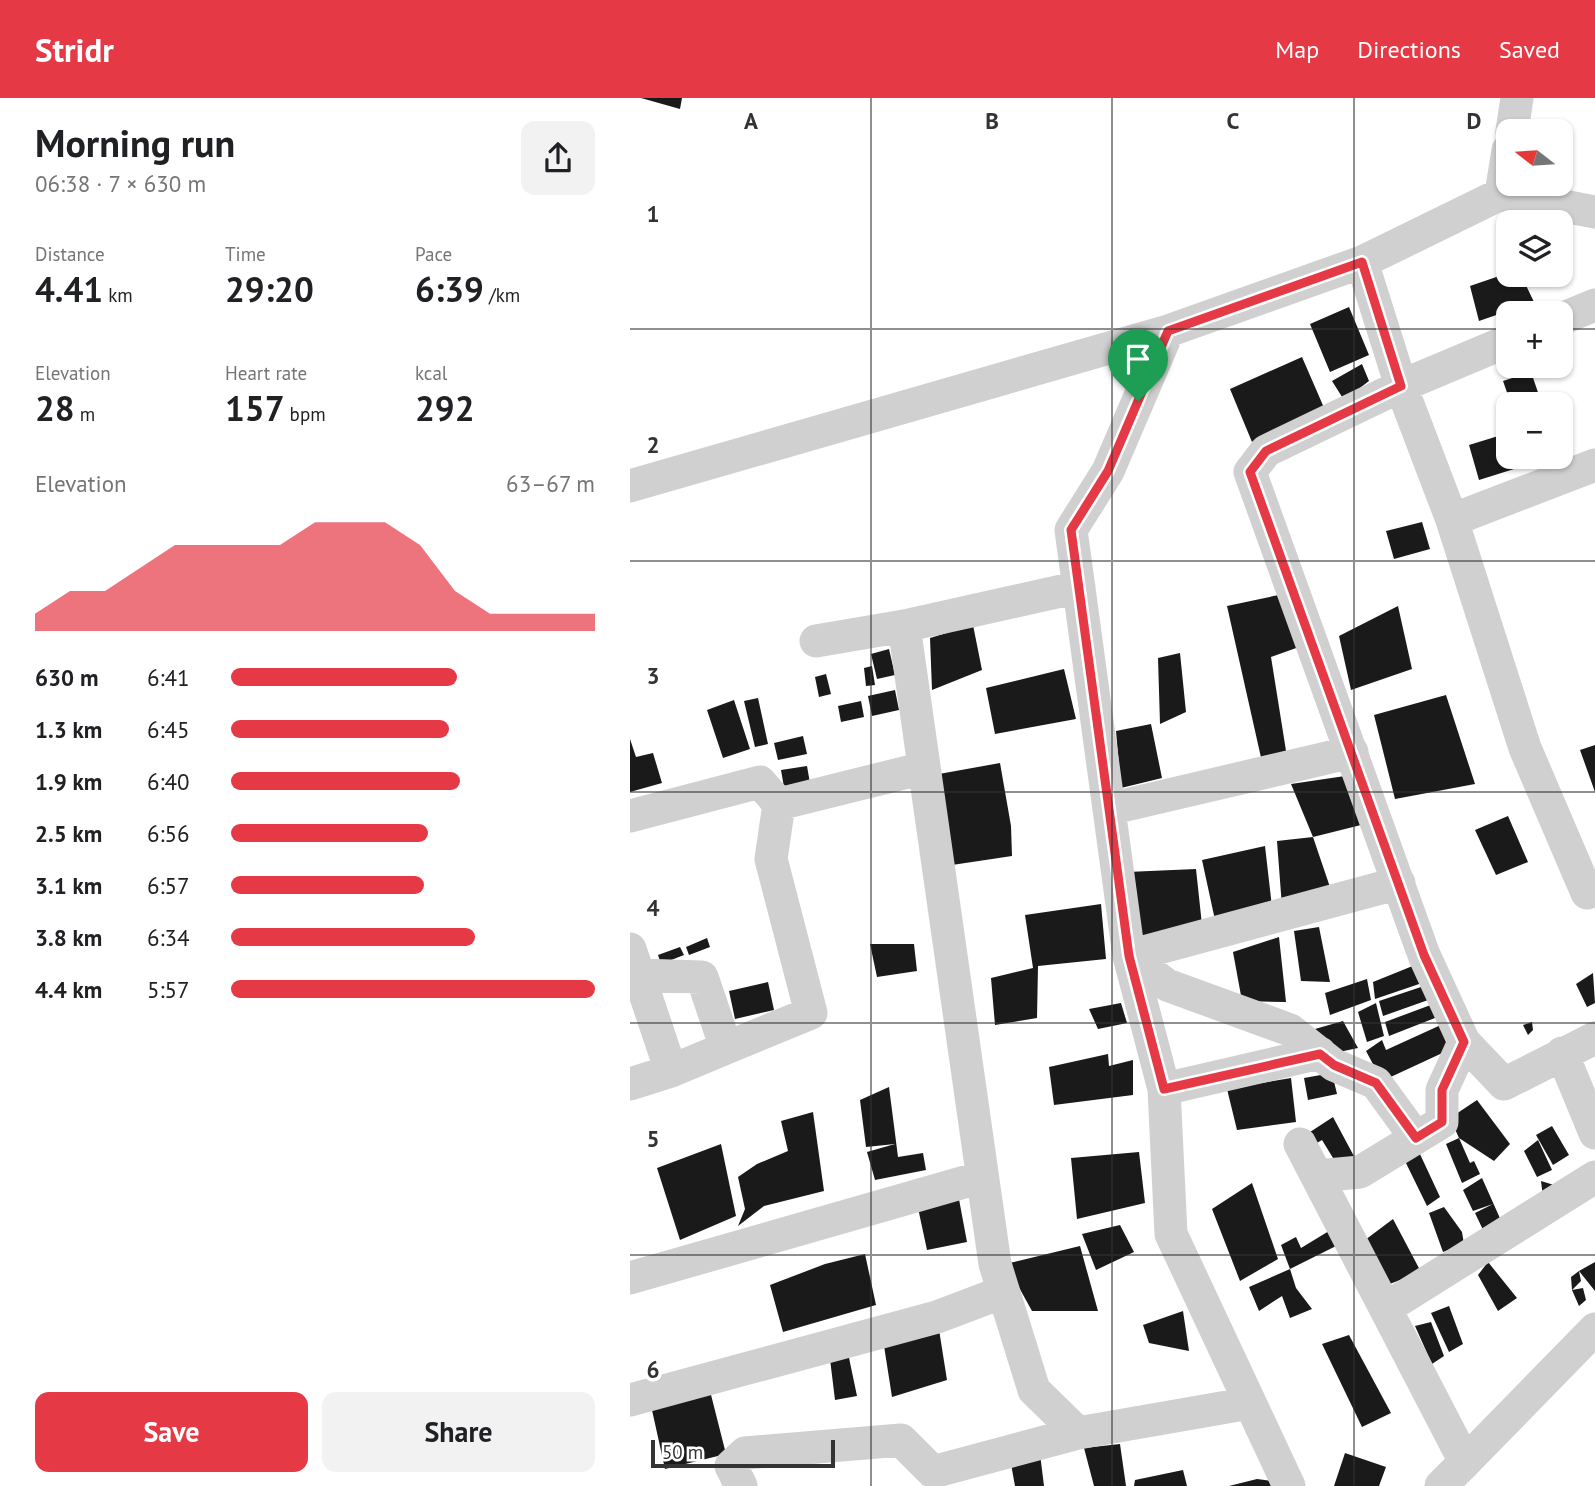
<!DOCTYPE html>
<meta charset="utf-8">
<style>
:root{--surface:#fff;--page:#f2f2f2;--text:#202124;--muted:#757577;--accent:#e63946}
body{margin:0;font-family:"PT Sans",sans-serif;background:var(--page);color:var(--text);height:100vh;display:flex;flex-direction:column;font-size:26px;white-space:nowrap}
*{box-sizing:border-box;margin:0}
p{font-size:23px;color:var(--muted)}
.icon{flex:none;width:38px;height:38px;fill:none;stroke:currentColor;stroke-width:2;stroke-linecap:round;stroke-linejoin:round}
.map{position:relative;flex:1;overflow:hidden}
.panel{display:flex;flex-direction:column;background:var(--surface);width:630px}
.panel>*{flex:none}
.needle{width:46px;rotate:287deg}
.buttons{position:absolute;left:866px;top:21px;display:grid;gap:14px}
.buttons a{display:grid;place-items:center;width:77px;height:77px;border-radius:14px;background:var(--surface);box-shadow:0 2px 5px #0004;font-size:35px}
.scale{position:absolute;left:21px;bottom:18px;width:184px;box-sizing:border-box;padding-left:7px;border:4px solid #333;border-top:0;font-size:19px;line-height:24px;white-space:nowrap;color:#333;-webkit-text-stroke:5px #fff;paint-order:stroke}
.pin{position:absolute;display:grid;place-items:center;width:60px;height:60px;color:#fff;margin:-72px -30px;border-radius:50% 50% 50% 0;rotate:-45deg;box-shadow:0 0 7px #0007}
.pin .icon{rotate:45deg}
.round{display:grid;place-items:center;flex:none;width:74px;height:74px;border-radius:14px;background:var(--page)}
.head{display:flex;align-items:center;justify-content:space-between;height:119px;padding:0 35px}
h1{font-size:38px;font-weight:600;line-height:52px}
.stats{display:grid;grid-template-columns:repeat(3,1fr);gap:10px;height:119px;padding:7px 35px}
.stats div{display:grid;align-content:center}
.stats b{font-size:35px;font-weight:600}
.stats small{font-size:19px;font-weight:400}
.stats p{font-size:19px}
.chart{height:196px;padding:14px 35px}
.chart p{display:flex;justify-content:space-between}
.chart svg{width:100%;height:126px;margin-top:7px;fill:var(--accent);opacity:.7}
.primary-button{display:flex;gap:14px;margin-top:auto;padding:14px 35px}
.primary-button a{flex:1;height:80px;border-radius:14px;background:var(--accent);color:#fff;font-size:28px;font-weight:600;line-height:80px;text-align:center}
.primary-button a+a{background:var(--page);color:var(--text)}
ul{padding:0 35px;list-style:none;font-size:23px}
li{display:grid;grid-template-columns:112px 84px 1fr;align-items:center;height:52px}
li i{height:18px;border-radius:9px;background:var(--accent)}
header{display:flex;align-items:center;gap:42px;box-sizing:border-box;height:98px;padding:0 35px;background:var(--accent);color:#fff}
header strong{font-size:33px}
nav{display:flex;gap:38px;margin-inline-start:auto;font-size:24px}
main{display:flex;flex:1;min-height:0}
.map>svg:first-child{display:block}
.building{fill:#1a1a1a}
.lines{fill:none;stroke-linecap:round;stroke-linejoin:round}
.minor{stroke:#d0d0d0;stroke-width:33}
.route-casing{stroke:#fff;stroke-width:14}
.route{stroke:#e63946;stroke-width:9}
.grid{fill:none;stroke:#333;stroke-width:2;stroke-opacity:0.55}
.grid-label{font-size:23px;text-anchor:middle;font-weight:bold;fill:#333;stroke:#fff;stroke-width:7;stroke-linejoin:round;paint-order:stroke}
</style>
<header>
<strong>Stridr</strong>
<nav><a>Map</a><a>Directions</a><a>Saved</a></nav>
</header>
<main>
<section class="panel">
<div class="head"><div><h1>Morning run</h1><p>06:38 · 7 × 630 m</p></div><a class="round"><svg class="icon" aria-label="share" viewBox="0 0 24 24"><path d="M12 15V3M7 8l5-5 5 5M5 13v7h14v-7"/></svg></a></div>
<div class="stats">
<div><p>Distance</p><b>4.41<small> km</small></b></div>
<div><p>Time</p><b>29:20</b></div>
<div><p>Pace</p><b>6:39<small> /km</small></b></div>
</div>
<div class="stats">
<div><p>Elevation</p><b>28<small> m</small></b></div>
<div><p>Heart rate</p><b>157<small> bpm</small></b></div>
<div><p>kcal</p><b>292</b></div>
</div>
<div class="chart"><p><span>Elevation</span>63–67 m</p>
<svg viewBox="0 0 160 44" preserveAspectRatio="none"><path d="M0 44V38L10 30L20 30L30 22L40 14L50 14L60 14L70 14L80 6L90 6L100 6L110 14L120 30L130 38L140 38L150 38L160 38V44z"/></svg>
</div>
<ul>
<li><b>630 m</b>6:41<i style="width:62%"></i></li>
<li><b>1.3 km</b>6:45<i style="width:60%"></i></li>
<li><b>1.9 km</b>6:40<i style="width:63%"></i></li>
<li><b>2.5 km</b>6:56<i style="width:54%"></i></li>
<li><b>3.1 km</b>6:57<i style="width:53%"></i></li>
<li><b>3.8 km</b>6:34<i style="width:67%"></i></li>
<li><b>4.4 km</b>5:57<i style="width:100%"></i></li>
</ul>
<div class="primary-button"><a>Save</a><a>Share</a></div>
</section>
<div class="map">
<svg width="965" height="1388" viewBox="0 0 965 1388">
<rect width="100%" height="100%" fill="#fff"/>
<path class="building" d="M11,0H52L50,11Z
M878,175L891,177L904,204L849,223L840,188Z
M719,209L739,257L700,274L680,226Z
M672,259L695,312L622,344L600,291Z
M732,266L739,283L714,302L702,283Z
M901,274L912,306H881L873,283Z
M878,335V359H901L903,365L849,382L839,347Z
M792,424L800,451L764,461L756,433Z
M658,495L669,549L641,559L657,659L632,664L597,508Z
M768,508L782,571L721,592L709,538Z
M343,527L352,572L302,592L300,540Z
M259,551L265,577L247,581L241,556Z
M550,555L556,614L530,626L528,560Z
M242,568L245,587L236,588L234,570Z
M434,571L446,621L365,636L356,590Z
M196,576L201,596L189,599L185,579Z
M265,592L269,612L242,618L238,598Z
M816,597L845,686L765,701L744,617Z
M128,600L138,646L125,649L114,603Z
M104,602L120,651L93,660L77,612Z
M231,603L234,619L211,624L208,608Z
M521,626L532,680L491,690L486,633Z
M173,638L177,656L148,662L144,645Z
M0,641L6,659L23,655L32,685L0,694Z
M965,647V694L950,652Z
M370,665L381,728L382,758L322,767L309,676Z
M177,668L181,691L155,695L151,672Z
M715,678L735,726L683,739L702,795L652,809L647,743L683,739L661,686Z
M878,718L898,764L866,777L845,732Z
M635,748L642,809L585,822L572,762Z
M566,771L572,827L510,838L497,774Z
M471,806L476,861L408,868L407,920L365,927L361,880L403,870L395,817Z
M689,829L700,884L671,883L664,833Z
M649,839L656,904L612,903L603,854Z
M77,840L80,849L59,857L56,849Z
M240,846H284L287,873L247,879Z
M50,849L54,857L31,866L28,857Z
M790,865L795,884L745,901L743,884Z
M963,875L965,905L957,909L946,886Z
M737,881L741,902L700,917L695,895Z
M138,884L144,912L105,921L99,893Z
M797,887L801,901L753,918L749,903Z
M491,905L497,925L468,931L459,911Z
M746,905L754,938L737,944L728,914Z
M806,905L810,918L759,938L755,924Z
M713,923L728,950L695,957L685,931Z
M902,924L903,932L898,937L893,927Z
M813,926L821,951L752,983L736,953L752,942L756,952Z
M478,956L479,968L503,962V997L424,1007L419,969Z
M702,975L707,996L678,1002L674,980Z
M661,980L666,1024L607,1032L597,991Z
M259,989L268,1059L293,1055L296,1072L245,1082L237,1054L265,1046L236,1049L230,1002Z
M847,1002L880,1046L864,1063L829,1040L820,1020Z
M183,1014L194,1093L134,1108L108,1128L115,1111L108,1079L127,1066L158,1053L151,1023Z
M703,1019L726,1062L711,1073L692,1042L682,1048L677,1036Z
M922,1028L939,1057L923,1067L906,1037Z
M829,1040L840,1065L844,1063L850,1076L832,1085L816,1046Z
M908,1042L922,1072L907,1079L894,1053Z
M91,1046L106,1118L50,1142L27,1070Z
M509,1054L515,1105L447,1121L441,1060Z
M789,1054L810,1099L797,1108L774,1061Z
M852,1080L873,1127L855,1136L845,1115L863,1106L843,1113L833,1092Z
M911,1083L924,1087L913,1099Z
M622,1085L648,1161L610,1183L582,1111Z
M328,1096L337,1144L297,1152L288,1110Z
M814,1109L832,1134L834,1146L813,1154L799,1115Z
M763,1121L791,1174L757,1187L731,1145Z
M490,1127L504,1154L466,1172L452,1136Z
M699,1133L710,1146L660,1171L666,1190L682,1211L660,1220L652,1198L629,1213L619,1189L660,1171L651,1147L666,1139L671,1150Z
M450,1148L468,1213H402L376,1166Z
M235,1156L246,1207L153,1234L140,1187L195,1166Z
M858,1164L887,1200L868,1213L848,1177Z
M965,1164V1193L949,1173Z
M949,1173L951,1183L942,1192L953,1190L956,1202L949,1208L942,1192L941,1179Z
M819,1208L833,1246L819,1254L801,1215Z
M553,1213L559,1253L519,1245L513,1227Z
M307,1219L317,1282L262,1299L252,1235Z
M801,1224L814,1258L802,1266L785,1228Z
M719,1237L761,1315L732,1329L692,1246Z
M218,1255L227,1298L205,1302L200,1261Z
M77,1281L96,1356L35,1371L20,1303Z
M490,1346L496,1388H464L454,1350Z
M715,1355L756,1369L749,1388H704Z
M410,1356L414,1388H385L381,1366Z
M553,1372L557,1388H504L505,1382Z
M627,1381L657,1385L658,1388H599Z"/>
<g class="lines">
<path class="minor" d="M882,33L887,0
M871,96L965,114
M732,164L771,288L878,243
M931,221L965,207
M538,233L478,373L441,432L499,858L534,991L541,1136L659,1388
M0,388L538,233L732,164L871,96L878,52
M822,422L965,367
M274,528L365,1166L404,1292L448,1335L620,1305
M186,543L274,528L449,489
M149,706L294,670
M479,711L722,654
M0,718L130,684L149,706L141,761L181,915L96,950
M769,785L499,858L537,887L660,932L704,967L746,985L786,1040
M957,795L895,650L822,422L771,288L636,353L620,374L794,857L834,944L874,986L965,940
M0,851L41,973L0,986
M9,877L72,879L96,950L41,973
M932,955L965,1035
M534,991L690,955
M670,1046L835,1364L965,1231
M687,1078L730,1074L812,1024V992L834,944
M0,1180L352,1079
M756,1210L965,1079
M0,1302L307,1219L373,1194
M111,1388L101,1368L115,1355L271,1342L303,1374L448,1335
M811,1388L835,1364"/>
</g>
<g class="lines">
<g class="route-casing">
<path id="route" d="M732,164L771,288L636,353L620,374L794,857L834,944L812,992V1024L786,1040L746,985L704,967L690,956L534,991L499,858L441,432L478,373L538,233Z"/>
</g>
<use href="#route" class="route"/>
</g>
<path class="grid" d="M241,0V1388M482,0V1388M724,0V1388M0,231H878M931,231H965M0,463H965M0,694H965M0,925H965M0,1157H965"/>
<g class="grid-label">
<text x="121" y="31">A</text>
<text x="362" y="31">B</text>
<text x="603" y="31">C</text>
<text x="844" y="31">D</text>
<text x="23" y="124">1</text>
<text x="23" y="355">2</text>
<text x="23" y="586">3</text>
<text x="23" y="818">4</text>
<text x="23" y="1049">5</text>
<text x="23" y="1280">6</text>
</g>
</svg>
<div class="buttons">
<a><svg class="needle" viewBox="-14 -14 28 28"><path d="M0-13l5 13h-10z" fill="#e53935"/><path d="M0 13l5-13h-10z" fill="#757577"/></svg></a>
<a><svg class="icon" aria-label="layers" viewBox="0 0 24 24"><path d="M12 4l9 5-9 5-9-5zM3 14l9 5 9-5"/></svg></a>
<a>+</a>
<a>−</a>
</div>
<div class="scale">50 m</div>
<div class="pin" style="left:508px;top:303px;background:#1e9e55"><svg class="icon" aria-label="arrive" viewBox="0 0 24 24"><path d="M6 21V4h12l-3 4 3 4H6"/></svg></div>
</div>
</main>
